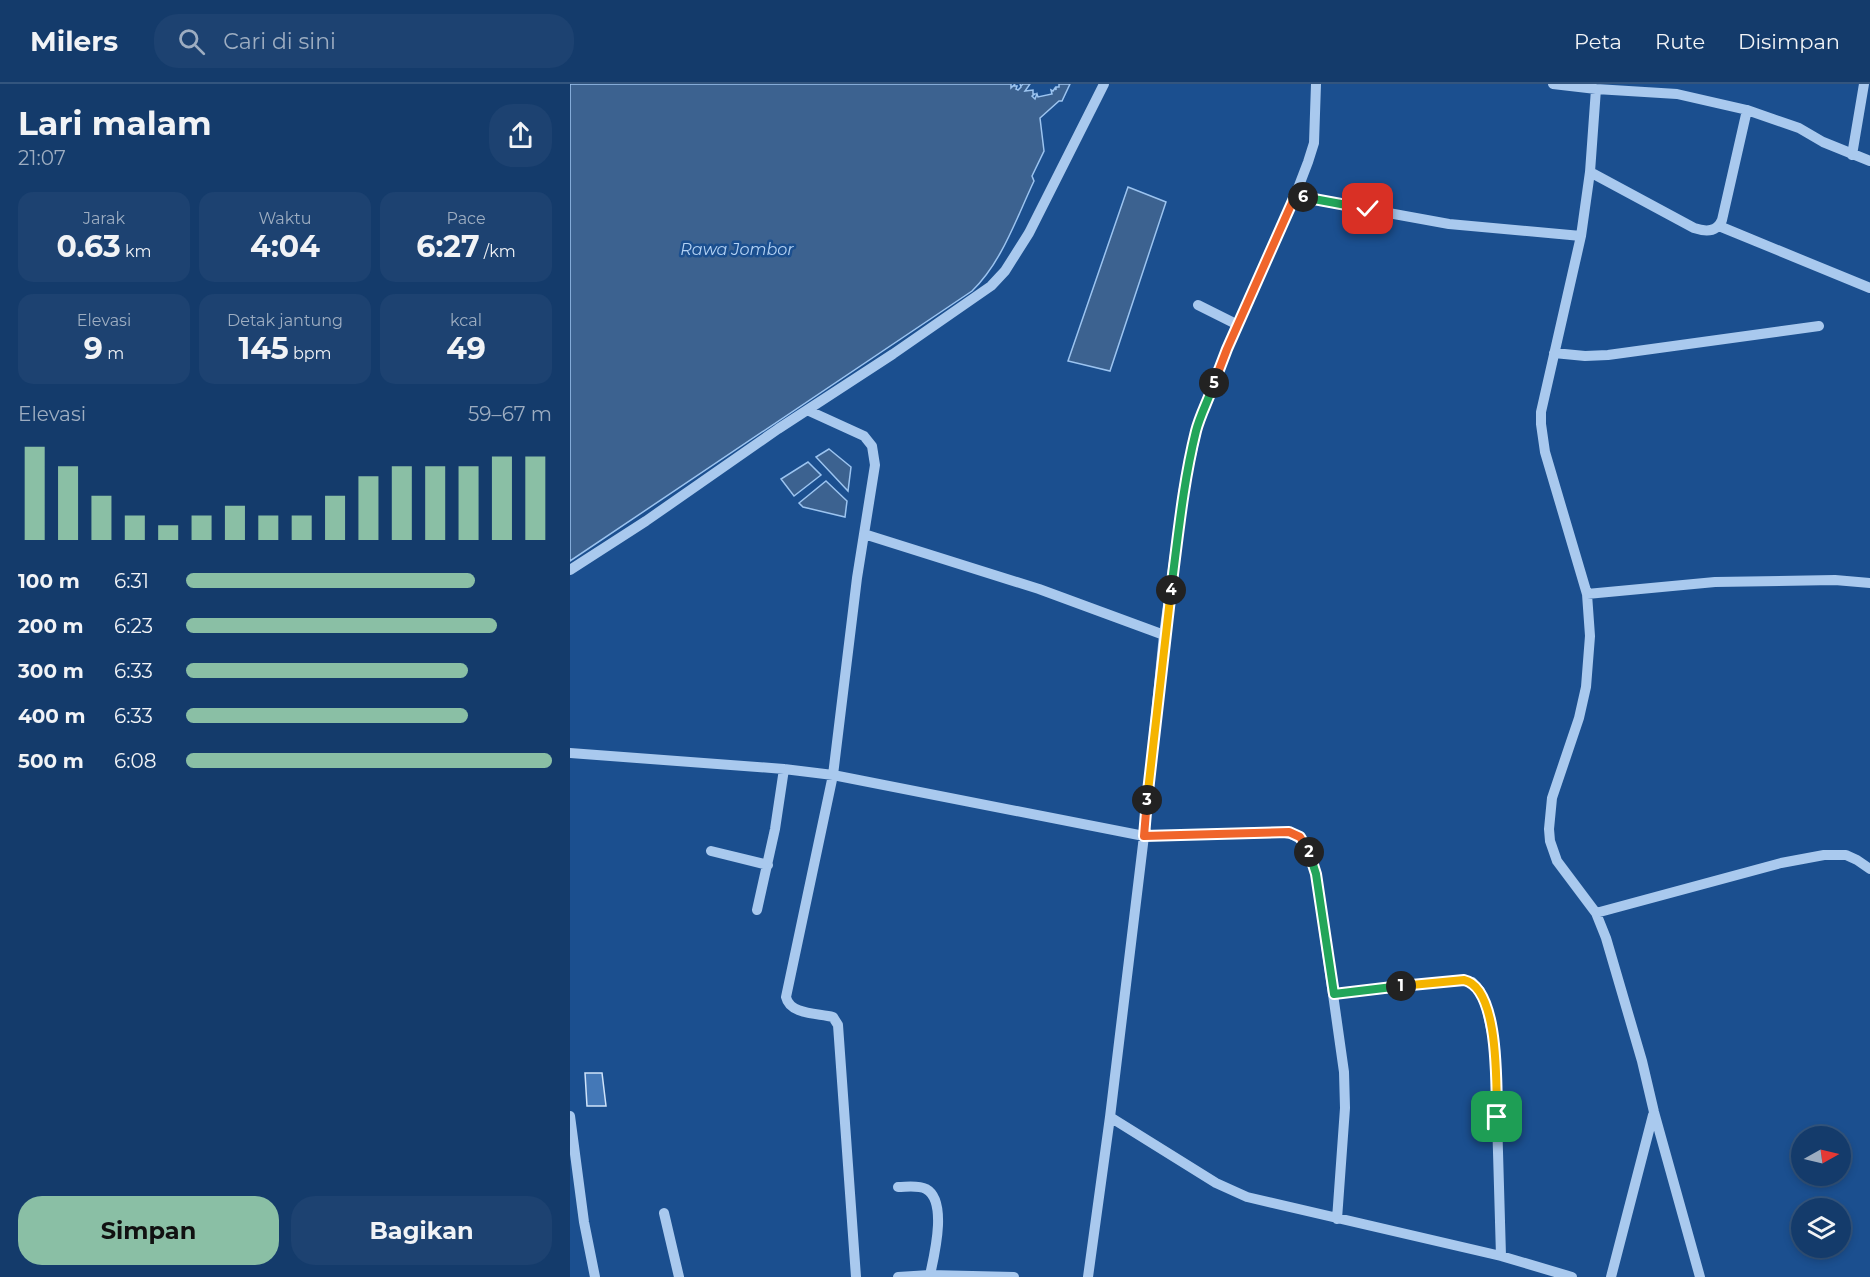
<!DOCTYPE html>
<html lang="id">
<meta charset="utf-8">
<style>
:root{--surface:#143b6b;--page:#1d4271;--text:#f1f3f6;--muted:#9dadc1;--line:#33557e;--accent:#8abfa5}
body{margin:0;font-family:Montserrat,sans-serif;background:var(--page);color:var(--text);height:100vh;display:flex;flex-direction:column;font-size:22px;white-space:nowrap}
*{box-sizing:border-box;margin:0}
p{font-size:20px;color:var(--muted)}
.icon{flex:none;width:33px;height:33px;fill:none;stroke:currentColor;stroke-width:2;stroke-linecap:round;stroke-linejoin:round}
.map{position:relative;flex:1;overflow:hidden}
.panel{display:flex;flex-direction:column;background:var(--surface);width:570px}
.panel>*{flex:none}
.needle{width:39px;rotate:82deg}
.fabs{position:absolute;left:1221px;top:1042px;display:grid;gap:12px}
.fabs a{display:grid;place-items:center;width:60px;height:60px;border-radius:50%;background:var(--surface);box-shadow:0 3px 9px #0003,0 0 0 2px var(--line);font-size:30px}
.pin{position:absolute;display:grid;place-items:center;width:51px;height:51px;color:#fff;margin:-26px;border-radius:12px;box-shadow:0 3px 9px #0006}
.km{position:absolute;width:30px;height:30px;margin:-15px;border-radius:50%;background:#222;color:#fff;font-size:16px;line-height:30px;text-align:center}
.round{display:grid;place-items:center;flex:none;width:63px;height:63px;border-radius:24px;background:var(--page)}
.head{display:flex;align-items:center;justify-content:space-between;height:102px;padding:0 18px}
h1{font-size:33px;font-weight:700;line-height:45px}
.stats{display:grid;grid-template-columns:repeat(3,1fr);gap:9px;height:102px;padding:6px 18px}
.stats div{display:grid;align-content:center;border-radius:15px;background:var(--page);text-align:center}
.stats b{font-size:30px;font-weight:700}
.stats small{font-size:16px;font-weight:400}
.stats p{font-size:16px}
.chart{height:168px;padding:12px 18px}
.chart p{display:flex;justify-content:space-between}
.chart svg{width:100%;height:108px;margin-top:6px;stroke:var(--accent);stroke-width:6}
.primary-button{display:flex;gap:12px;margin-top:auto;padding:12px 18px}
.primary-button a{flex:1;height:69px;border-radius:24px;background:var(--accent);color:#111;font-size:24px;font-weight:700;line-height:69px;text-align:center}
.primary-button a+a{background:var(--page);color:var(--text)}
ul{padding:0 18px;list-style:none;font-size:20px}
li{display:grid;grid-template-columns:96px 72px 1fr;align-items:center;height:45px}
li i{height:15px;border-radius:8px;background:var(--accent)}
header{display:flex;align-items:center;gap:36px;box-sizing:border-box;height:84px;padding:0 30px;background:var(--surface);border-bottom:2px solid var(--line)}
header strong{font-size:28px}
nav{display:flex;gap:33px;margin-inline-start:auto;font-size:21px}
.search{width:420px;height:54px;background:var(--page);display:flex;align-items:center;gap:15px;box-sizing:border-box;padding:0 21px;border-radius:24px;color:var(--muted);font-size:22px}
main{display:flex;flex:1;min-height:0}
.map>svg:first-child{display:block}
.water{fill:#3c6290;stroke:#9cc4f0;stroke-width:1.5}
.building{fill:#4478b7;stroke:#cfe3fa;stroke-width:1.5}
.lines{fill:none;stroke-linecap:round;stroke-linejoin:round}
.minor{stroke:#a9c9ee;stroke-width:10}
.split-1-casing{stroke:#fff;stroke-width:12}
.split-2-casing{stroke:#fff;stroke-width:12}
.split-3-casing{stroke:#fff;stroke-width:12}
.split-4-casing{stroke:#fff;stroke-width:12}
.split-5-casing{stroke:#fff;stroke-width:12}
.split-6-casing{stroke:#fff;stroke-width:12}
.split-7-casing{stroke:#fff;stroke-width:12}
.split-1{stroke:#f5b400;stroke-width:8}
.split-2{stroke:#22a559;stroke-width:8}
.split-3{stroke:#f0652b;stroke-width:8}
.split-4{stroke:#f5b400;stroke-width:8}
.split-5{stroke:#22a559;stroke-width:8}
.split-6{stroke:#f0652b;stroke-width:8}
.split-7{stroke:#22a559;stroke-width:8}
.labels{text-anchor:middle;dominant-baseline:central;stroke-width:5;stroke-linejoin:round;paint-order:stroke}
.water-label{font-size:16px;font-style:italic;fill:#b5d3f5;stroke:#1b4f8f}
</style>
<header>
<strong>Milers</strong>
<div class="search"><svg class="icon" aria-label="search" viewBox="0 0 24 24"><circle cx="10" cy="10" r="6"/><path d="M15 15l6 6"/></svg>Cari di sini</div>
<nav><a>Peta</a><a>Rute</a><a>Disimpan</a></nav>
</header>
<main>
<section class="panel">
<div class="head"><div><h1>Lari malam</h1><p>21:07</p></div><a class="round"><svg class="icon" aria-label="share" viewBox="0 0 24 24"><path d="M12 15V3M7 8l5-5 5 5M5 13v7h14v-7"/></svg></a></div>
<div class="stats">
<div><p>Jarak</p><b>0.63<small> km</small></b></div>
<div><p>Waktu</p><b>4:04</b></div>
<div><p>Pace</p><b>6:27<small> /km</small></b></div>
</div>
<div class="stats">
<div><p>Elevasi</p><b>9<small> m</small></b></div>
<div><p>Detak jantung</p><b>145<small> bpm</small></b></div>
<div><p>kcal</p><b>49</b></div>
</div>
<div class="chart"><p><span>Elevasi</span>59–67 m</p>
<svg viewBox="0 0 160 44" preserveAspectRatio="none"><path d="M5 44V6M15 44V14M25 44V26M35 44V34M45 44V38M55 44V34M65 44V30M75 44V34M85 44V34M95 44V26M105 44V18M115 44V14M125 44V14M135 44V14M145 44V10M155 44V10"/></svg>
</div>
<ul>
<li><b>100 m</b>6:31<i style="width:79%"></i></li>
<li><b>200 m</b>6:23<i style="width:85%"></i></li>
<li><b>300 m</b>6:33<i style="width:77%"></i></li>
<li><b>400 m</b>6:33<i style="width:77%"></i></li>
<li><b>500 m</b>6:08<i style="width:100%"></i></li>
</ul>
<div class="primary-button"><a>Simpan</a><a>Bagikan</a></div>
</section>
<div class="map">
<svg width="1300" height="1193" viewBox="0 0 1300 1193">
<rect width="100%" height="100%" fill="#1b4f8f"/>
<path class="water" d="M0,0H441V4L445,0L444,2H447L446,5L448,6L451,3L450,0L451,2L453,0H460L455,7L463,6V10H465L462,12L465,15L467,10L468,13L482,10L481,6L483,7L485,4L486,6V3H489V0H500L492,17H489L470,34L474,67L462,92L464,97C446,135 432,178 402,207L0,477Z
M558,103L596,118L540,287L498,277Z
M259,365L281,383L278,407L246,373Z
M238,378L251,391L224,412L211,395Z
M256,397L277,417L275,433L233,423L229,419Z"/>
<path class="building" d="M15,989H32L36,1022H17Z"/>
<g class="lines">
<path class="minor" d="M983,0L1026,5L1107,10L1177,26L1229,44L1253,58L1300,77
M1026,5L1020,88L1011,152L971,328V340L975,368L1017,510L1020,552L1016,603L1009,634L982,714L979,745L980,757L987,777L1026,829L1036,854L1072,977L1084,1028L1130,1193
M1282,71L1294,0
M1020,88L1124,144C1136,148 1147,148 1152,136L1177,26
M725,112L879,140L1011,152
M1149,142L1300,204
M628,221L668,241
M984,269L1015,272L1038,271L1249,242
M237,326L294,352L302,362L305,381L287,494L263,691L216,913C220,931 248,929 263,933L268,941L286,1193
M294,450L469,505L594,551
M0,486L76,437L208,345L323,270L421,202L435,187L459,149L534,0
M1017,510L1145,498L1265,496L1300,499
M0,669L214,685L263,691L574,752L703,748C734,748 738,761 746,790L774,988L775,1024L767,1135
M141,767L198,781
M187,826L205,745L214,685
M1026,829L1211,779L1254,771H1276L1287,776L1300,785
M764,910L890,896L902,898L910,907L917,925L925,964L931,1172
M0,1032L14,1138L25,1193
M540,1033L646,1099L677,1113L931,1172L1002,1193
M328,1103C337,1103 348,1101 356,1105C378,1117 364,1172 360,1191
M94,1129L109,1193
M328,1193L360,1191L444,1193
M518,1193L540,1033L574,752L594,551L614,404L627,344L657,265L725,112L738,78L744,59L746,0
M1041,1193L1083,1031"/>
</g>
<g class="lines">
<g class="split-1-casing">
<path id="split-1" d="M831,902L894,896C930,904 926,1004 927,1033"/>
</g>
<g class="split-2-casing">
<path id="split-2" d="M739,768L746,790L764,910L831,902"/>
</g>
<g class="split-3-casing">
<path id="split-3" d="M577,716L574,752L719,748L730,753L739,768"/>
</g>
<g class="split-4-casing">
<path id="split-4" d="M577,716L601,506"/>
</g>
<g class="split-5-casing">
<path id="split-5" d="M601,506C608,453 613,399 626,347C630,331 639,315 644,299"/>
</g>
<g class="split-6-casing">
<path id="split-6" d="M644,299L657,265L725,112L733,113"/>
</g>
<g class="split-7-casing">
<path id="split-7" d="M733,113L798,125"/>
</g>
<use href="#split-1" class="split-1"/>
<use href="#split-2" class="split-2"/>
<use href="#split-3" class="split-3"/>
<use href="#split-4" class="split-4"/>
<use href="#split-5" class="split-5"/>
<use href="#split-6" class="split-6"/>
<use href="#split-7" class="split-7"/>
</g>
<g class="labels">
<g class="water-label">
<text x="167" y="165">Rawa Jombor</text>
</g>
</g>
</svg>
<div class="fabs">
<a><svg class="needle" viewBox="-14 -14 28 28"><path d="M0-13l5 13h-10z" fill="#e53935"/><path d="M0 13l5-13h-10z" fill="#9dadc1"/></svg></a>
<a><svg class="icon" aria-label="layers" viewBox="0 0 24 24"><path d="M12 4l9 5-9 5-9-5zM3 14l9 5 9-5"/></svg></a>
</div>
<div class="pin" style="left:927px;top:1033px;background:#1e9e55"><svg class="icon" aria-label="arrive" viewBox="0 0 24 24"><path d="M6 21V4h12l-3 4 3 4H6"/></svg></div>
<div class="pin" style="left:798px;top:125px;background:#d93025"><svg class="icon" aria-label="check" viewBox="0 0 24 24"><path d="M5 12l5 5 9-10"/></svg></div>
<b class="km" style="left:831px;top:902px">1</b>
<b class="km" style="left:739px;top:768px">2</b>
<b class="km" style="left:577px;top:716px">3</b>
<b class="km" style="left:601px;top:506px">4</b>
<b class="km" style="left:644px;top:299px">5</b>
<b class="km" style="left:733px;top:113px">6</b>
</div>
</main>
